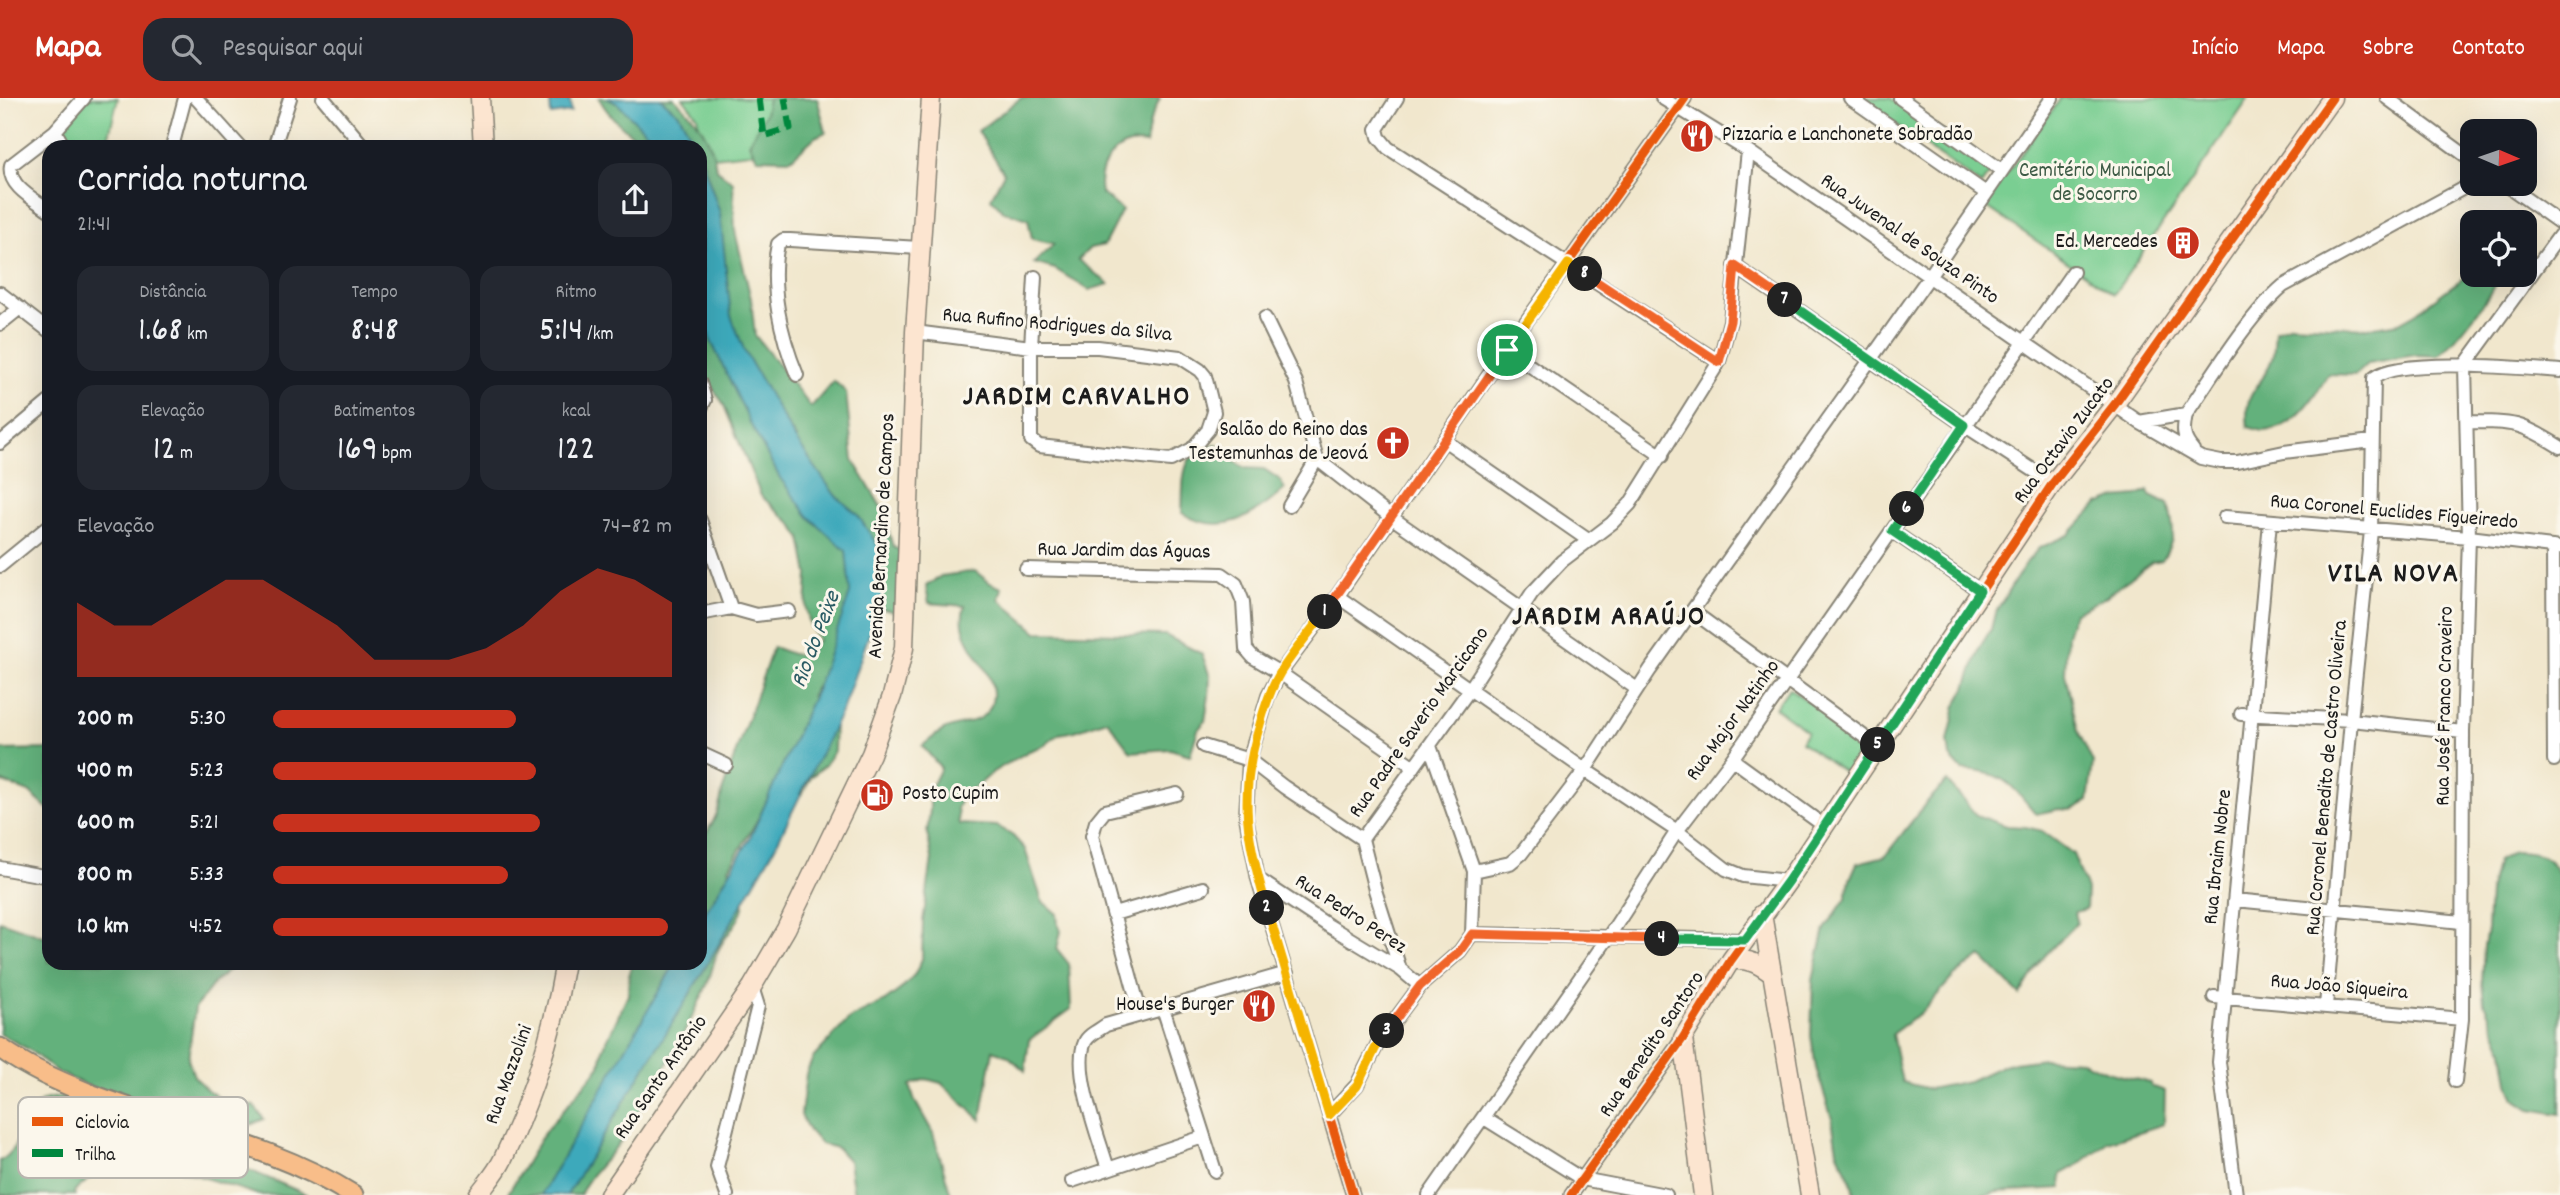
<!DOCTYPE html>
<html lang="pt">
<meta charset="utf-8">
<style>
:root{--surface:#171b24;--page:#242831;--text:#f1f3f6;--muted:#9ea1a6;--accent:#c8321e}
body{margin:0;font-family:Dekko,sans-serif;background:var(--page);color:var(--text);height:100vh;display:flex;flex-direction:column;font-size:26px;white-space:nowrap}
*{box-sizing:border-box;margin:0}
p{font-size:23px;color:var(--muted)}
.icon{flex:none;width:38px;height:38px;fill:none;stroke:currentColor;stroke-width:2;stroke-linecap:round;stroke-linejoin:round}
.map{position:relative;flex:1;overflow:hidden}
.panel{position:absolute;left:42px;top:42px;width:665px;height:830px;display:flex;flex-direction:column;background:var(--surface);border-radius:21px;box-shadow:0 7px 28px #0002}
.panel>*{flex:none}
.needle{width:46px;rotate:92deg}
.fabs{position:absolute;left:2460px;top:21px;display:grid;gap:14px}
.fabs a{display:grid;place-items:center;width:77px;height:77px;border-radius:14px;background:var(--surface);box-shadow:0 7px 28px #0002;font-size:35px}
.pin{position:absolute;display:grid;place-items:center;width:60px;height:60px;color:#fff;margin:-30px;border:4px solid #fff;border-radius:50%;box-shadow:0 2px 7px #0007}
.km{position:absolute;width:35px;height:35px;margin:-18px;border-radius:50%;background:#222;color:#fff;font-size:19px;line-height:35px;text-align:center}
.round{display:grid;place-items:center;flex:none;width:74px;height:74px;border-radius:21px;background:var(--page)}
.head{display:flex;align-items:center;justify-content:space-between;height:119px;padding:0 35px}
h1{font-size:38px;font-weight:600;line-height:52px}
.figures{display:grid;grid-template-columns:repeat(3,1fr);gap:10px;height:119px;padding:7px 35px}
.figures div{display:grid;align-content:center;border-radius:18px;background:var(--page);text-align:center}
.figures b{font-size:35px;font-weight:600}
.figures small{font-size:19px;font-weight:400}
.figures p{font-size:19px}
.chart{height:196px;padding:14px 35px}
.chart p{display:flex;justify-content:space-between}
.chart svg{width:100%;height:126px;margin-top:7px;fill:var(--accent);opacity:.7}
ul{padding:0 35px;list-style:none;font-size:23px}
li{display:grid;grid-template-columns:112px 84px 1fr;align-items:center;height:52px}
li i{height:18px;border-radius:9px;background:var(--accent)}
header{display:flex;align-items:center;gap:42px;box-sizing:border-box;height:98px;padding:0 35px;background:var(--accent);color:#fff}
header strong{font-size:33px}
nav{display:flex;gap:38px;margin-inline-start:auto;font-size:24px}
.search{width:490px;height:63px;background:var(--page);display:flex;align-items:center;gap:18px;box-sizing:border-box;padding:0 24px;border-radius:21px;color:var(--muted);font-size:26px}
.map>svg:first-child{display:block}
.green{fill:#7ace92;stroke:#4b7557;stroke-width:2}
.forest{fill:#63b17c;stroke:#40664c;stroke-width:2}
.water{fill:#3ca9bb;stroke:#2c626c;stroke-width:2}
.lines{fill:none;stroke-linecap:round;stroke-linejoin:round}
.street-casing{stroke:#868274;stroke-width:16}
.secondary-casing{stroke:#868274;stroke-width:21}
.primary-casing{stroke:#868274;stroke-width:23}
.street{stroke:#fff;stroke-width:12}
.secondary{stroke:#fce5d0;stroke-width:18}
.primary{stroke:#f8bd89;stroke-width:19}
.quiet{stroke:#00873e;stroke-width:7;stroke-dasharray:14 7;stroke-linecap:butt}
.cycleway-casing{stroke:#fbf7ec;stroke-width:13}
.cycleway{stroke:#e8590c;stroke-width:9}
.split-1-casing{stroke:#fff;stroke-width:14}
.split-2-casing{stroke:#fff;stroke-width:14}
.split-3-casing{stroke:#fff;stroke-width:14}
.split-4-casing{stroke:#fff;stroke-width:14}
.split-5-casing{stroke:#fff;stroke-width:14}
.split-6-casing{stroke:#fff;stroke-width:14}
.split-7-casing{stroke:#fff;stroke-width:14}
.split-8-casing{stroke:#fff;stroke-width:14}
.split-9-casing{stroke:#fff;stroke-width:14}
.split-1{stroke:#f0652b;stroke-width:9}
.split-2{stroke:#f5b400;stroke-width:9}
.split-3{stroke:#f5b400;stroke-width:9}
.split-4{stroke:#f0652b;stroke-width:9}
.split-5{stroke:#22a559;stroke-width:9}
.split-6{stroke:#22a559;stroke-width:9}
.split-7{stroke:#22a559;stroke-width:9}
.split-8{stroke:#f0652b;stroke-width:9}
.split-9{stroke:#f5b400;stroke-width:9}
.labels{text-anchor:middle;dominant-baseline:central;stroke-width:6;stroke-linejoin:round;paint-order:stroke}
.poi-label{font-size:21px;fill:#1c1c1c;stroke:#fbf7ec;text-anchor:end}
.park-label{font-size:21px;fill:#3d5a45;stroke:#fbf7ec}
.street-label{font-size:21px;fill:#1c1c1c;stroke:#fbf7ec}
.water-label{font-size:23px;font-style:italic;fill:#2a5b64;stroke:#fbf7ec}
.district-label{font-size:28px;font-weight:bold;letter-spacing:2px;fill:#1c1c1c;stroke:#fbf7ec}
.key{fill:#fbf7ec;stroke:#b8b5ae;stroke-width:2}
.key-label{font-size:19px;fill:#1c1c1c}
</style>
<header>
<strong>Mapa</strong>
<div class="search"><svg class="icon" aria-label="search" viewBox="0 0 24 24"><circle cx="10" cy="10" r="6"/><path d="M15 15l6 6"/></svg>Pesquisar aqui</div>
<nav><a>Início</a><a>Mapa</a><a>Sobre</a><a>Contato</a></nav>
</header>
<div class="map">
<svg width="2560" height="1097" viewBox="0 0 2560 1097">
<rect width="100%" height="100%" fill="#fbf7ec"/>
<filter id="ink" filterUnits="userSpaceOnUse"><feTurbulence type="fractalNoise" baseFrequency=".0143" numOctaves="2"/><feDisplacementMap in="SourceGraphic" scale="14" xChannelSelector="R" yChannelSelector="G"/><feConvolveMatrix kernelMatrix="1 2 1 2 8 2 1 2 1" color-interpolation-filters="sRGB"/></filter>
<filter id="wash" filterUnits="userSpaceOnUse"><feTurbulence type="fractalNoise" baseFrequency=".00686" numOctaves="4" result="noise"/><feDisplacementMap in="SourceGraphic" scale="28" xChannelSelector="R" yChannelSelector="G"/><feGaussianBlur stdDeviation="1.57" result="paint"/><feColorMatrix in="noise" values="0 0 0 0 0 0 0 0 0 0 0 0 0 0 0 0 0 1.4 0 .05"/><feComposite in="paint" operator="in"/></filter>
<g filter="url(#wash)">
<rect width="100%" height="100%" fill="#f1e7cd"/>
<path class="green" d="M88,0H118L106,49H69L59,33Z
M683,0H795V50L705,60L697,18Z
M1859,0H1890L1993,71L1981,87Z
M2061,0H2249L2114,196L1984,107Z
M1789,590L1868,646L1847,676L1801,644L1807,633L1775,610Z"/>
<path class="forest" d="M599,0H618L665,47L646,49C628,32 611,23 599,0Z
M640,0H674C696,20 713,40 716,71L733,84L735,133L751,201L755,237L811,309L834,283L846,294L853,362L883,412L893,449L900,452L902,506L896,514L877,510L852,523L811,598L830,604L835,619L834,653L825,667L811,679L802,696L787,703L770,705L759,719L729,770C734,781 746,789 744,803C743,823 724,837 717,855C712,867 711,880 705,891C683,942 654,990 625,1037C611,1059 592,1071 580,1097H507L544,1035L600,968L603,951L628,897L629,878L633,865L700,864V743C713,727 719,714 722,694L773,549L792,556H808L818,542L810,527L806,510L808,476L801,440L791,425L761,398L723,305L700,272V224L792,368L797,342L732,238L700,79V49H677Z
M768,0H817L826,34L815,39L791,61L757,60L749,45L765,16Z
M1021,0H1160L1150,23L1146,46C1116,41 1096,67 1101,95L1122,112L1104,147L1090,150L1078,162L1109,186L1089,192L1055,171L1034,165L1054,146L1032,141L1028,121L1003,113L991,100L1004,75L978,33Z
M2473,172V177H2498C2493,198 2456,243 2438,258L2416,257L2368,265L2355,277L2328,276C2315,299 2296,330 2264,333C2260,333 2253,330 2248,329C2243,293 2258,294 2270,266C2275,256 2274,243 2275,232L2291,226L2367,230L2399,225L2415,216Z
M1217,346L1229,360L1245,370L1264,371L1279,381L1285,391C1255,418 1221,440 1182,415C1184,382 1178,352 1217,346Z
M2148,393L2150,398L2168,406C2174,431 2177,439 2162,462L2152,464L2104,500L2074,515L2067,537L2065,575L2078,633L2093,665L2088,703L2071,712L2059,711L2036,716C2011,686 2004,674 1962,672L1950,659L1948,643L1956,608L1966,590L1980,549L1991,531L1995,515L2025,466L2039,450L2069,437L2098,406L2114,400L2138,398Z
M975,473L990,485L1002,490L999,501L1037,534L1165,537L1202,556L1210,579L1209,598L1205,623L1198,632L1190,657L1170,651L1131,654L1107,622L1075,633L1059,636L1045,647L1029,653L993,674L980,686L964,695L957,710L959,726L997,728L1013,738L1025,751L1042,803L1057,816L1058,828L1061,833L1057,851L1069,866L1071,911L1029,942L1025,973L1008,958L993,952L981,1022L941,985L926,981L910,987L915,1003L933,1035L951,1097H854L849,1063L837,1050L821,1046L809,1033L801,1017L806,976L813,960L849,921L885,903L901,891L915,876L922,861L923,823L932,760L927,735L930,712V692L941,670L922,648C929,643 936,636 944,632C961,623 991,627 993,598C994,566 952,543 965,508L929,505L926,488L941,478Z
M49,651V712L29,694L0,683V652Z
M1947,683L1976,717L2007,728L2026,729L2042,733L2073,756L2087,792L2086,811L2075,814L2077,824L2040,863L2020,897L1981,858L1953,879L1923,913L1892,936L1902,984L1929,991L1969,983L2006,966L2044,961L2082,963L2107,974L2151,985V988L2165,993L2164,1026L2108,1044L2078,1067L2061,1076L2062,1090L1997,1094L1987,1097H1854L1851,1083L1837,1053L1832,1021L1816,970L1811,938L1813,881L1825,831L1846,800L1850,781L1857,765L1885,758L1926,705Z
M2513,754C2538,755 2547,755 2560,777V1016L2530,1011L2515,1001L2509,985L2504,953L2484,905L2482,886L2484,848L2487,832L2489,794L2497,763Z
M0,823L49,840V864L237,865L215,884L195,910L188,961L194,978L206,991L220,1000L254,1008L264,1021L246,1029L230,1028L88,988L57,974L28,951L0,936Z
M59,999L96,1004L112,1014L308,1097H259L154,1064V1061C115,1059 102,1069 74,1094L75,1097H0V1063C24,1050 20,1017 42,1003C46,1000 54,1000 59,999Z"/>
<path class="water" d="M607,0H660L679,16L697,49H661L618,6Z
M570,2L571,14L551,17L550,4Z
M700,56L720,115L731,218L745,254L794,339L835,397L857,416L882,454V500L843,610L774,751L687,901L567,1097H541L675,865L700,864V823L749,742L817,590L850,495L846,453L809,419L780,380L752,329L709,239L702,204Z"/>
</g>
<g filter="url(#ink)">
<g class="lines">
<g class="street-casing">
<path id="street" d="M196,0L240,49
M323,0L364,49
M1397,0L1377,31L1379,39L1388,50L1719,264
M1662,0L1748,53L2139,324L2201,360L2221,364H2237L2284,354L2372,343
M1850,0L1986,95
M1900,0L2001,72
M2387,0L2473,63
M55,33L64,49
M172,49L185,0
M274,49L290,0
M2505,86L2560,125
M49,112C34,101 7,88 11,67L55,33L84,0
M1735,168L1964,327L2053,385
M0,195L49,233
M1265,220L1296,284L1317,361L1289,408
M0,226L20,210
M915,234L1031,249H1098L1180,259L1200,272L1205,278L1214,314L1208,332L1192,351L1171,362L1039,348L1031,342V249L1035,179
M1507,252L1662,358
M797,277C781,239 769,187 778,146L783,142H790L919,150
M700,285L705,302L700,312
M2186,316C2183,331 2182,340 2193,352
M2139,324L2186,316C2213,277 2248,218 2283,188L2473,85
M2468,324C2514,324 2521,324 2560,349
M1444,342L1588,442
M0,345L49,304
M1317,361L1391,419L1637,591
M2225,419L2469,439L2560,450
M700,422L731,510
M1892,433L1980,493
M2553,449L2554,662
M0,468L49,428
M1026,471L1222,476L1236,486L1243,504L1246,551L1253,559L1280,575L1414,669
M1337,498L1585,672L1677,733L1726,771L1743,778L1788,783
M1692,513L1877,648
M700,516L731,510L756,517L789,513
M2241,616L2351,622L2463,634
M1203,648L1249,662L1284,689L1362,741
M700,655L726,667
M1732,661L1823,727
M0,770L49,779
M1474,773L1510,765L1521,756L1585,672L1650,572L1929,179L2052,0
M1258,781L1329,828L1400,871L1420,888
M2235,802L2462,824
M1114,816L1203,790
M1472,836L1745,842
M1400,871L1375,792L1362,741L1470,591L1532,495L1562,463L1612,425L1630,406L1719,264L1730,223L1748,53
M2214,899L2462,921
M2326,908L2351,622L2371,433L2374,280C2398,259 2524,270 2560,273
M1163,910L1215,1073
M1141,917L1092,738L1096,724L1105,713L1177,696
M2455,983L2462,921L2463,634L2469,439L2465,267L2560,137
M1329,1017L1357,987L1378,945L1420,888L1460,853L1472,836L1474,773L1430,648
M1484,1020L1582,1081L1666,1097
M1108,1071C1099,1040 1072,972 1085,944C1088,937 1099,932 1106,927L1287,875
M1072,1083L1203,1039
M727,1097L717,1069L758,908L752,889
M1353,1097L1258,781L1246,719L1249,662L1268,598L1280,575L1331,507L1511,245L1685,0
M1429,1097L1607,841L1677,733L1732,661L2073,174
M1571,1097L1683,940
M2236,1097L2219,964L2270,424"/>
</g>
<g class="secondary-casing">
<path id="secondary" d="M480,0L483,49
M1762,816L1810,1097
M1731,862C1749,861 1758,865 1772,876
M478,1097C486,1086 497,1074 503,1061C532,1000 554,931 565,864
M609,1097L752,889L786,831L871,656L892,598L904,550L915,234L931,0
M1703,1097L1683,940L1731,862L1788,783L2053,385L2115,306L2332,0"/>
</g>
<g class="primary-casing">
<path id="primary" d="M0,950C28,970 58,983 90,996C178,1030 272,1046 353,1097"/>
</g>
<use href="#street" class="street"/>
<use href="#secondary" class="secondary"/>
<use href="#primary" class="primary"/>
<path class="quiet" d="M759,0L764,38L790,30L785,0"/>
<g class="cycleway-casing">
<path id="cycleway" d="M1353,1097L1258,781L1246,719L1249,662L1268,598L1280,575L1331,507L1511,245L1685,0
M1571,1097L1683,940L1731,862L1788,783L2053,385L2115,306L2332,0"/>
</g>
<use href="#cycleway" class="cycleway"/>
</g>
</g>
<g class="lines" filter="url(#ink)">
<g class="split-1-casing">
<path id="split-1" d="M1325,514L1507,252"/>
</g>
<g class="split-2-casing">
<path id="split-2" d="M1267,810C1247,743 1238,698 1259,630C1264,611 1270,592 1280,575C1293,554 1310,534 1325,514"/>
</g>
<g class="split-3-casing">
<path id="split-3" d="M1267,810L1329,1017L1357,988L1378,945L1387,933"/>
</g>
<g class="split-4-casing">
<path id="split-4" d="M1387,933L1420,888L1460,853L1472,836L1662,841"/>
</g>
<g class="split-5-casing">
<path id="split-5" d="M1662,841L1745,842L1788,783L1878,647"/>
</g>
<g class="split-6-casing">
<path id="split-6" d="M1878,647L1980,493L1892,433L1907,411"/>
</g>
<g class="split-7-casing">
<path id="split-7" d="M1785,202L1964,327L1907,411"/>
</g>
<g class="split-8-casing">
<path id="split-8" d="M1585,176L1719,264L1730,223L1735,168L1785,202"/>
</g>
<g class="split-9-casing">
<path id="split-9" d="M1507,252L1568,166L1585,176"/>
</g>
<use href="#split-1" class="split-1"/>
<use href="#split-2" class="split-2"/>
<use href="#split-3" class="split-3"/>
<use href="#split-4" class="split-4"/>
<use href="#split-5" class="split-5"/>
<use href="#split-6" class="split-6"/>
<use href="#split-7" class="split-7"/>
<use href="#split-8" class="split-8"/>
<use href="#split-9" class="split-9"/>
</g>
<defs>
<g id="restaurant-disc" transform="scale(1.75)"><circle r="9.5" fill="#c8321e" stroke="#fbf7ec"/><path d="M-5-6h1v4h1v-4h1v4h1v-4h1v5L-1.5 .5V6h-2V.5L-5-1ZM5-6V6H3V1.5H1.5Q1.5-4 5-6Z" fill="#fff"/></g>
<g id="building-disc" transform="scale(1.75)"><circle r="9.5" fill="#c8321e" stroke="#fbf7ec"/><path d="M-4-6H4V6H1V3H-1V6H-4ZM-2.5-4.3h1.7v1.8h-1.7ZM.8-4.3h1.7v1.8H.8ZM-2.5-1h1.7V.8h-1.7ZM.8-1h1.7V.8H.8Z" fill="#fff"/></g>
<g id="church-disc" transform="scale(1.75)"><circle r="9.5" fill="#c8321e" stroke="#fbf7ec"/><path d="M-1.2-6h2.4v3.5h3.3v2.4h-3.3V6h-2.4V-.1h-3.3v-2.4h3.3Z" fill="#fff"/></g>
<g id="fuel-disc" transform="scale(1.75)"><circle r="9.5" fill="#c8321e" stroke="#fbf7ec"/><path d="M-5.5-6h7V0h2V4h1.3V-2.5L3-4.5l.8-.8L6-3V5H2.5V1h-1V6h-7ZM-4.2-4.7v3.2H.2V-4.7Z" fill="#fff"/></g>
</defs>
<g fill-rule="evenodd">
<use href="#restaurant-disc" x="1697" y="38"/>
<use href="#building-disc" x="2183" y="145"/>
<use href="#church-disc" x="1393" y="345"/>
<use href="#fuel-disc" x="877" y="697"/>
<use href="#restaurant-disc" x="1259" y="908"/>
</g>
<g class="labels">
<g class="poi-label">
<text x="1722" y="38" text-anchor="start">Pizzaria e Lanchonete Sobradão</text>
<text x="2158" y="145">Ed. Mercedes</text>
<text x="1368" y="333">Salão do Reino das<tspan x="1368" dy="24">Testemunhas de Jeová</tspan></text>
<text x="902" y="697" text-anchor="start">Posto Cupim</text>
<text x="1234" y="908">House's Burger</text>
</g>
<g class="park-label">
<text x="2095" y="74">Cemitério Municipal<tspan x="2095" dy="24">de Socorro</tspan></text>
</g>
<g class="street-label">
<text transform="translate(1909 142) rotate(35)">Rua Juvenal de Souza Pinto</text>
<text transform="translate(1057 228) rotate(5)">Rua Rufino Rodrigues da Silva</text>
<text transform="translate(2065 343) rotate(-53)">Rua Octavio Zucato</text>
<text transform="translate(2394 415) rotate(5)">Rua Coronel Euclides Figueiredo</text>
<text transform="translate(883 438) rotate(-87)">Avenida Bernardino de Campos</text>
<text transform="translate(1124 454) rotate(1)">Rua Jardim das Águas</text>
<text transform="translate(2446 608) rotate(-89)">Rua José Franco Craveiro</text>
<text transform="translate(1734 623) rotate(-54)">Rua Major Natinho</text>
<text transform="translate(1420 625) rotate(-55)">Rua Padre Saverio Marcicano</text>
<text transform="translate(2328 680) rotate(-85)">Rua Coronel Benedito de Castro Oliveira</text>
<text transform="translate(2219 759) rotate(-84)">Rua Ibraim Nobre</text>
<text transform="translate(1350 817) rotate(33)">Rua Pedro Perez</text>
<text transform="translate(2339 890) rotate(5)">Rua João Siqueira</text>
<text transform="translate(1653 947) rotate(-56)">Rua Benedito Santoro</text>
<text transform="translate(510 977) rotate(-70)">Rua Mazzolini</text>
<text transform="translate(662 980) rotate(-55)">Rua Santo Antônio</text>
</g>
<g class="water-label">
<text transform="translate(817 542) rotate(-69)">Rio do Peixe</text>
</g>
<g class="district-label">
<text x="1077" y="301">JARDIM CARVALHO</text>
<text x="2394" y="478">VILA NOVA</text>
<text x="1609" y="521">JARDIM ARAÚJO</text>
</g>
</g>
<rect x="18" y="999" width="230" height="81" rx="10" class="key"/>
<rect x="32" y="1019" width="31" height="9" fill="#e8590c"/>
<rect x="32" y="1051" width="31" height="8" fill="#00873e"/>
<g class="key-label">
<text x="75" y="1030">Ciclovia</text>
<text x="75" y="1062">Trilha</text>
</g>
</svg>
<div class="fabs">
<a><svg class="needle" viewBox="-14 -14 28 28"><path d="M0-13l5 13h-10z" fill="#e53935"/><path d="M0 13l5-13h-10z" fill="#9ea1a6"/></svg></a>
<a><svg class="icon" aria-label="locate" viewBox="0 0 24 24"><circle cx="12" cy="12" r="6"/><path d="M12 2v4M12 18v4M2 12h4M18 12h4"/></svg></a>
</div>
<div class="pin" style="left:1507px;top:252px;background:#1e9e55"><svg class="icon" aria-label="arrive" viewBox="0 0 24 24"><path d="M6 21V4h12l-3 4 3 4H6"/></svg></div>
<b class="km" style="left:1325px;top:514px">1</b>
<b class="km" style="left:1267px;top:810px">2</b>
<b class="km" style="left:1387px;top:933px">3</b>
<b class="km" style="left:1662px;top:841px">4</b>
<b class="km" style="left:1878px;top:647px">5</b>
<b class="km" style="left:1907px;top:411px">6</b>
<b class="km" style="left:1785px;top:202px">7</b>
<b class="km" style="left:1585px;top:176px">8</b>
<section class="panel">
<div class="head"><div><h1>Corrida noturna</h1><p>21:41</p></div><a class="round"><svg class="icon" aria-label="share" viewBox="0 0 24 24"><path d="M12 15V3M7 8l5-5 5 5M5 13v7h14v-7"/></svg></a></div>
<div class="figures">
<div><p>Distância</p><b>1.68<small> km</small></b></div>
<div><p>Tempo</p><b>8:48</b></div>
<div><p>Ritmo</p><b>5:14<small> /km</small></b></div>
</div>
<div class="figures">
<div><p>Elevação</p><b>12<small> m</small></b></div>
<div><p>Batimentos</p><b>169<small> bpm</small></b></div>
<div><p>kcal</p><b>122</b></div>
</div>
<div class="chart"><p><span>Elevação</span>74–82 m</p>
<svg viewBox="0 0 160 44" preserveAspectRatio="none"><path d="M0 44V18L10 26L20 26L30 18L40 10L50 10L60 18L70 26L80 38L90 38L100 38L110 34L120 26L130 14L140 6L150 10L160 18V44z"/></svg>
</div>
<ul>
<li><b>200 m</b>5:30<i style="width:61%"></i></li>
<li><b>400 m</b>5:23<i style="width:66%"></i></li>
<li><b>600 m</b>5:21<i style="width:67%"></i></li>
<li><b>800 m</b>5:33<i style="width:59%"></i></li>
<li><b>1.0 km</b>4:52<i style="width:99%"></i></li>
</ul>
</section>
</div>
